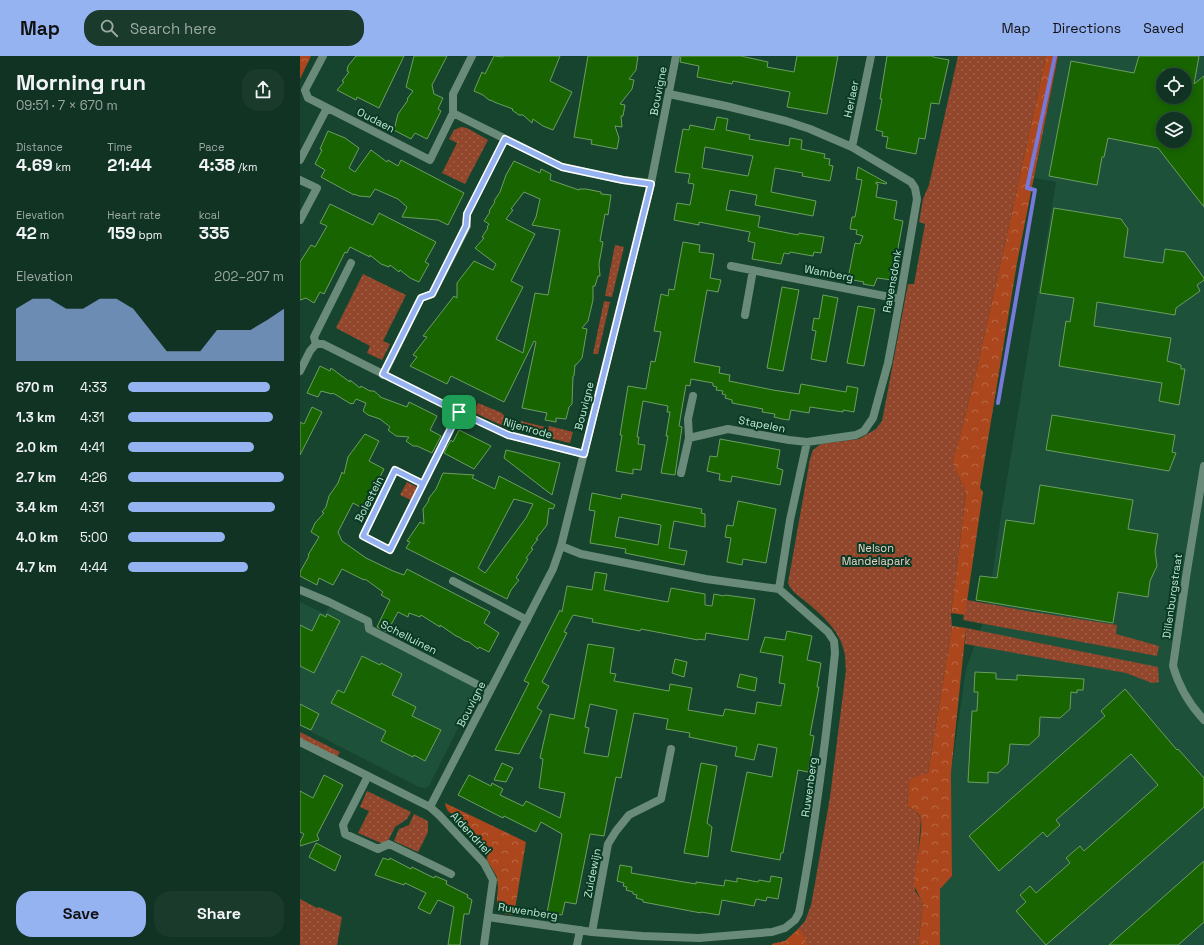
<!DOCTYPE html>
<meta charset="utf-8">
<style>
:root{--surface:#113323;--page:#1a3b2b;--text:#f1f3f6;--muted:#9caaa6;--line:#304e41;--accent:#95b2f1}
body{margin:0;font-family:"Space Grotesk",sans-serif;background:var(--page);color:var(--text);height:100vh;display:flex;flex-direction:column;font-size:15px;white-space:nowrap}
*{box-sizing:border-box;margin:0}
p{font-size:13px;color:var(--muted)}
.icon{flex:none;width:22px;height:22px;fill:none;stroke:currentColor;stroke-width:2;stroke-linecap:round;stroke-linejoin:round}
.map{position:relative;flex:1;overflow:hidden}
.details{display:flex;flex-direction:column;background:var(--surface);width:300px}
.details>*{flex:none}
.buttons{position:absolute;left:856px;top:12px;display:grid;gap:8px}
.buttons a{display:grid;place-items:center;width:36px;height:36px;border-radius:50%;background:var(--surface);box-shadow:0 2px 6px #0003,0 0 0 1px var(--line);font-size:20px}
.pin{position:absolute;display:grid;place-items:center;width:34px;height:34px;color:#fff;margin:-17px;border-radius:8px;box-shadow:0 2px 6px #0006}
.round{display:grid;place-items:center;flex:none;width:42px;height:42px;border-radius:16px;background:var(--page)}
.overview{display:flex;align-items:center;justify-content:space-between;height:68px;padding:0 16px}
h1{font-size:22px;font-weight:800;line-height:30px}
.stats{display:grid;grid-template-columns:repeat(3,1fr);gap:6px;height:68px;padding:4px 16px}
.stats div{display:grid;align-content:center}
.stats b{font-size:17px;font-weight:800}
.stats small{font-size:11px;font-weight:400}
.stats p{font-size:11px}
.chart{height:112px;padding:8px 16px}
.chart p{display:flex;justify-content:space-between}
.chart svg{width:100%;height:72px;margin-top:4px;fill:var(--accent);opacity:.7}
.action{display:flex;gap:8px;margin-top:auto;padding:8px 16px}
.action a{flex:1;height:46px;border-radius:16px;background:var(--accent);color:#111;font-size:16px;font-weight:800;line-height:46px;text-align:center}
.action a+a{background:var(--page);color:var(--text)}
ul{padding:0 16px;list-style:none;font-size:13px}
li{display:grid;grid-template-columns:64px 48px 1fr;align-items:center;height:30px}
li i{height:10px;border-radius:5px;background:var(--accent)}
header{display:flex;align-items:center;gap:24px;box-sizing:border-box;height:56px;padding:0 20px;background:var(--accent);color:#111}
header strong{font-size:19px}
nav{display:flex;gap:22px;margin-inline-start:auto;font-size:14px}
.search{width:280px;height:36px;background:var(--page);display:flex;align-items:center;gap:10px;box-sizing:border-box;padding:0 14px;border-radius:16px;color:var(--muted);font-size:15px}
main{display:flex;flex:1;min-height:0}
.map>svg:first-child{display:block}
.built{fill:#1e513a;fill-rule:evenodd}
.grass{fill:url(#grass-dots)}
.forest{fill:url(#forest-crowns)}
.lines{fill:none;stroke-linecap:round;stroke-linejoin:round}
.stream{stroke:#7679d9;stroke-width:4}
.building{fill:#186400;stroke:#6b9e61;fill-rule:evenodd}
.pedestrian{stroke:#6a8b79;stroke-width:8}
.minor{stroke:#6a8b79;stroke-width:8}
.tertiary{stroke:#6a8b79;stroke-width:8}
.route-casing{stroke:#fff;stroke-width:8}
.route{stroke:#95b2f1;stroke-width:5}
.labels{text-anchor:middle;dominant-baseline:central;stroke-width:4;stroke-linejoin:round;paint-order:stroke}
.street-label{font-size:11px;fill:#c0e8d1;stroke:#0a3a25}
.park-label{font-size:11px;fill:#eed2c8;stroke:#0a3a25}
</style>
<header>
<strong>Map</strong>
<div class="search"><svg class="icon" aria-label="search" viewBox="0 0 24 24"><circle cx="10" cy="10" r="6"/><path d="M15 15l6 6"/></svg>Search here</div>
<nav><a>Map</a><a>Directions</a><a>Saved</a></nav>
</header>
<main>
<section class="details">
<div class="overview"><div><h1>Morning run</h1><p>09:51 · 7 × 670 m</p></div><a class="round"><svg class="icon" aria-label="share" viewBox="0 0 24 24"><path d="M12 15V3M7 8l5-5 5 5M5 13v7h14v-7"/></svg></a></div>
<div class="stats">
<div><p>Distance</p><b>4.69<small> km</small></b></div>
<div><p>Time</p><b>21:44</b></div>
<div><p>Pace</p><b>4:38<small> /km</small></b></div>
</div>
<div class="stats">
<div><p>Elevation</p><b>42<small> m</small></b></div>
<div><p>Heart rate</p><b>159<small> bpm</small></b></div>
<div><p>kcal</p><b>335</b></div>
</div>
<div class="chart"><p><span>Elevation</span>202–207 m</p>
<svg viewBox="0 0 160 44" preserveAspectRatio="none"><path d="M0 44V12L10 6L20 6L30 12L40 12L50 6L60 6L70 12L80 25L90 38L100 38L110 38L120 25L130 25L140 25L150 19L160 12V44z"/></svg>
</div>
<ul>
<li><b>670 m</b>4:33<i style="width:91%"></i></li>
<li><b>1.3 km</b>4:31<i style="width:93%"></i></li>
<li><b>2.0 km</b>4:41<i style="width:81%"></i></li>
<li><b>2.7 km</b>4:26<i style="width:100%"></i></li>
<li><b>3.4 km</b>4:31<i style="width:94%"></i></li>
<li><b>4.0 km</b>5:00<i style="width:62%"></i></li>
<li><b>4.7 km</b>4:44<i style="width:77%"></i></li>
</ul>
<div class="action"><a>Save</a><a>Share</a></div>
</section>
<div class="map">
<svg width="904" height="889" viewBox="0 0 904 889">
<defs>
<pattern id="grass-dots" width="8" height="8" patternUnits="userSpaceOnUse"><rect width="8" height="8" fill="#92462b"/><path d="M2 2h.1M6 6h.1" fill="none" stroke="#a06149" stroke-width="1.8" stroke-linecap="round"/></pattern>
<pattern id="forest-crowns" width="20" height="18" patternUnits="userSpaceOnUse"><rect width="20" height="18" fill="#ab461d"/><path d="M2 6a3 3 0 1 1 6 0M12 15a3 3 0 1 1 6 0" fill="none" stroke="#b86a47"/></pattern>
</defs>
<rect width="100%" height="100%" fill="#17442f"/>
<path class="built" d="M758,0H904V889H640V832L652,820L651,717L666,613L687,555L701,460L756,126L734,122ZM863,19H885V41H863ZM863,63H885V85H863Z
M0,546L25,558L30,550L63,566L65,570L64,574L175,631L177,634L129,730L124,732L119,731L0,670Z"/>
<path class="grass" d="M658,0H746C727,86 709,172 689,258C678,308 667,358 652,406L666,437L651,557L652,570L628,717L608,739L607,750L616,755L621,763L615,835L621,843L623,849L618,889H472V888L485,885L497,874L505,865L511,849L514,833L530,741L546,614C545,608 546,601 544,595C540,575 521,558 505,545C499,540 491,535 488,527L510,403L513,394L521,388L559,383L576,373L582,365L608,228H614L625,168L619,166L623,143L629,129Z
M161,71L167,72L188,84L165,128L142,117L157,87L149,83L154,74Z
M315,189L324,191L312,241L305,240Z
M63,218L106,239L83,285L90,288L82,304L67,297L70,290L36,272Z
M304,245L310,246L298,298H293Z
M178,347L202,357L206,362L207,369L204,370L201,369L173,356Z
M221,365L245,371L243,380L219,373Z
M249,370L273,376L270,387L246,381Z
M107,426L117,431L111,444L100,439Z
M667,544L727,555L817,569L816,578L859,590L857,600L663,564Z
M666,572L858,611L859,626L852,627L826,617L665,588Z
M0,676L40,696L37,701L0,682Z
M67,735L111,756L107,763L95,771L88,785L81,787L58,777L69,755L60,751Z
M114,758L128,765V776L118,796L94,785L99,773L109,769Z
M0,843L17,852L19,851L42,861L37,889H0Z"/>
<path class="forest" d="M0,0H11L0,23Z
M746,0H758L717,207L680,432L683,436L665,559L651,557L666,437L652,406C667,358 678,308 689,258C709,172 727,86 746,0Z
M652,570L666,572L651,717L652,820L640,833V889H618L623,849C621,840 615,835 614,827C615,813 623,774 621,763C619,756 613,753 607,750L610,723L628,717Z
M145,747L226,786L214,859L206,858L199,854L197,844L198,831L197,821L187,804L188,793L159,760C151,759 146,755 145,747Z
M499,873L505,881L506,889H472V888L485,885Z"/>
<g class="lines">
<path class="stream" d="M698,347L735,134L727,132L755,0"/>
</g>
<path class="building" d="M56,0H104L79,52L57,41L56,44L37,34L44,26L42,25L49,16L47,15L48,10Z
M114,0H147L132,29L134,38L143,42L138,53L141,55L127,83L115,77L111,83L94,74L98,58L108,44L107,43L113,35L106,31Z
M194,0L203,1V0H260L250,25L272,36L253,74L243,70L233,63L232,67L223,59H219L212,54L213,53L194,46L193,45L189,44L183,39L174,35L182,16L185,18Z
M288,0H338L336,14L329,23L334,24L332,33L320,48L325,49L323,60H321L322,71L315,70L319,82L317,93L291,88L292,84L274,81Z
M381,0H441L468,6L467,11L494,16L497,0H538L527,58L487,51L490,36L433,25L432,28L397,21L399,10L380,6Z
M587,0H633V1L649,4L639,48L631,47L625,83L619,82L616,98L586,92L588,81L582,80L583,76L576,74L582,43H580Z
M839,0H899L894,28L904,20V151L858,92L808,82L804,101H802L797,129L749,120L771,5L834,17ZM863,14L885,19V41H863ZM863,63H885V85H863Z
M417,61L428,63L426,74L450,79L449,83L489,90L490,82L502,84L501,93L525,98L524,102L530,103L529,109L533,110L530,125L502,120L503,117L475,112L471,136L516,145L513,160L455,149L457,139L430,134L426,154L460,160L458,171L498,179L499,177L524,181L521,197L514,196L513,200L490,196L489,198L484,197L481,208L452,203L455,187L448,185L450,176L399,166V169L374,164L377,147L390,149L394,128L388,127L390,118L375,116L383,73L389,74L390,69L414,74ZM405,91L453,100L448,120L402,112Z
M28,75L45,82L59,92L49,112L55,116L71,94L87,106L88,104L98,110L101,104L164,137L148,169L138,164L102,161L107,151L98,143L75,133L70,141L59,140L54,138V139L21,121L25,114L15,108L22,94L20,93Z
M214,105L240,117L241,113L251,118L250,124L279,134V133H286L301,136V138L311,139L308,159L305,158L300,185L303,186L299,208L300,220H298L295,230H293V244L288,265L282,272L287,273L282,302L276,309H275L274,320H273L272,348L269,351L266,363L256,362V366L245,364L247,357L222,352L236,286L234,285L204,346L151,320L147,328L110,310L117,301L113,299L127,281L123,280L154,240L157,242V227L174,205L193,214L196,208L175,192L184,182L182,181L188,172L187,171L189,168L184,165L190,156L189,155L195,146L194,145L200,136L206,119ZM224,136L240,143L236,161L232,169L260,174L248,239L235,237L223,297L196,283L223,231L211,225L235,178L206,163L213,154L211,153Z
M558,111L587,127L586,128L576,126V128H578L576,141L597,145L594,163L603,165L592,224L577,222L574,230L563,228L564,226L548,223L555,187L560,188L563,180L556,178L557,174L550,173L552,161H555L562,124L556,123Z
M30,148L73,169L79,157L136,186L125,206L129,208L119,226L110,222L100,214L99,216L90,209L89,211L81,208L70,199V201L50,191L47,197L45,196L24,238L20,236L14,247L6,242L0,244V206L11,189L15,191L27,170L20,167Z
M754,152L821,163L828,173L824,201L863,207L865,193L885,196L904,222V224L897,229L900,235L876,252L875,259L797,246L794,270L871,282L867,305L881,309V313H885L879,349L859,345L862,327L759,310L766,265L770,266L774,242L740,237Z
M383,186L400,189L399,196L414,198L410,222L421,224L418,236L407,234L394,306L420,311L419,317L430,319L429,325L473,334L499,338L501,328L546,336L547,330L558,332L554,356L543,354V356L510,351L509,357L491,354L489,364L482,363L474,361L475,358L462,356L463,353L432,347V344L425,342L426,339L422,338L423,335L416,334L417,331L413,330V327L391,323L390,330L386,329L382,352L379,370L382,371L375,419L361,417L368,380H366L370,356H367L368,350L343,345L337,381H339L338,388L345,389L341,414L333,413V418L316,415L322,379H320L328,330L346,333L351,305L355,306L361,276L354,275L361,238L368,240L369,233L374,234Z
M482,231L499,234L483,315L467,312Z
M523,239L538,242L526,306L511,303L516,275L512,274L514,262L519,263Z
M558,250L575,253L564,310L547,307Z
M20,310L30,315L31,312L50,326V324L60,332L61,330L70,335H74L80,340V341L107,351L109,346L137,360L130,374L141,380L132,397L117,390H113L106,385L109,381L96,380L88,374L90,371L80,363L68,359L63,355L66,347L56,343L53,348L52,347L51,348L33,337L32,338L21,335L18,341L7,337Z
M12,351L22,356L0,399V366L4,368Z
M752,359L875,379L872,396L876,397L869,415L746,394Z
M159,374L191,390L174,413L144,397L151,384L153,386Z
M65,378L79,385L69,405L84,413L64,453L53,447L38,476L42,485L66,502L93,515L104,519L107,513L190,556L184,567L199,577L189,596L179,591L178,593L169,586L165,585L159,581L156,580L140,569V571L121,559L120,561L109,557L108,561L98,556L87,576L77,571L90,544L81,539L83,536L65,523L64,524L42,513L33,529L19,522L17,529L0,520V516L9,500L8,499L19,481L11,476L15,467L24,457L22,456L26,451L29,440L38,427L42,416L44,418L48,401Z
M420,383L480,394L477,412L483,414L480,429L432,420L431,426L419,424L420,418L407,415L410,400L417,401Z
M206,394L260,407L252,439L204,402Z
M143,417L174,419L172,422L195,433L199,420L255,449L253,453L249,452L247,469L236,483H238L231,492L233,493L226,502L228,503L216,522L219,524L211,534L207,543L106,492L110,486L107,485L120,466L124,468L123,453L128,446L129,442L136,433ZM214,443L233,448L226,462L185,517L178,512Z
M740,429L833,444L828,473L858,478L855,495L857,510L850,525L848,541L818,536L813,567L676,544L680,520L697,522L706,464L734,468Z
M292,437L321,443L322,438L402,453L401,457L405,458V471L374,465L369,492L387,495L384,509L325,497L326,493L290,487L295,455L289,454ZM319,461L361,469L358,489L315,481Z
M438,445L476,453L466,507L443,503L442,509L427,506L431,482L425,481L427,469L433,470Z
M295,516L307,518L304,534L346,542L368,546L371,532L405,538V549L412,550L414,538L424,540L425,539L455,543L448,584L406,577L405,584L398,583V584L341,573L340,575L292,566L293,563L273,559L264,576L267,577L242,626L249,630L237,652L242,655L219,698L195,694L229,627L224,625L260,554L262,556L267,530L292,534Z
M20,558L26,561L27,558L40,565L14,617L0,610V569L12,575Z
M487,575L512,580L507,604L521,607L517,631H519L510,679L514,680L508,716L498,714L483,797H481L480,804L431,795L447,716L472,721L477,692L458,688L454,704L435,700L437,691L389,681L390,677L366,673L368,663L334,657L321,722L316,721L304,780L290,778L276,848L265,846L262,859L247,857L262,778L241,766L236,776L204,760L203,762L158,739L169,719L191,730L192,727L203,733L200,739L223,750L226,745L260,762L265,737L239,732L243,703L240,702L250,658L274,663L288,588L314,592L310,617L316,618L314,625L369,635L370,628L392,632L388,654L423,660L425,653L455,658L457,646L481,650L485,628L479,627L483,600L460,596L465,581L485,584ZM290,648L317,654L308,701L284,697L289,672L285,671Z
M62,600L80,609L81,607L102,618L92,639L116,651L112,660L141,674L125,705L114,699L113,701L81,685L86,675L31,647L38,634L44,637Z
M375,603L387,606L384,621L372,617Z
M675,616L696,617V623L717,624V619L784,623L783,634H777V637L771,636L770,653L760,662L740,661L739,680L729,689L710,688L708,708L698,717L688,716V727L668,726L672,655H677L678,636H674Z
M440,618L457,622L455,635L437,631Z
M825,633L877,694L878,693L904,722V751L746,889L716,855L726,846L720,839L730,830L736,837L770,807L766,802L780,790L784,795L858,729L831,698L756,764L760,769L747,781L743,776L699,815L669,780L805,660L801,655Z
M0,648L19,658L11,674L0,669Z
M202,707L213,712L206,726L194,724Z
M401,707L417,710L407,767L412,771L408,801L384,797Z
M24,719L43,729L17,779L19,784L0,790V786L4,778L0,776V735L13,742Z
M16,787L41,800L35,815L9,801Z
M83,802L89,804L90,802L111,813L112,811L134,822L135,820L147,825L146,828L168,839L167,841L172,844L169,858H164L160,889H148L154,851L138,844L130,858L118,852L126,837L105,827L104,829L75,819Z
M904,805V866L878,889H809Z
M320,809L332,811L331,817L396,828V826L424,830L425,824L437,826V822L458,826L459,824L470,826L471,820L482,822L478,843L467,841L466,845L456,843L454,850L422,844L419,859L401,856V857L343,846V844L336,842L337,839L333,838V836L326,834L327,831L323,830L324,827L317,825Z"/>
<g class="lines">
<path class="pedestrian" d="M0,534L29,546L68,565L69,573L190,635"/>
<path class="minor" d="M23,0L5,34L8,42L130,104L153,57L262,111L323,124L351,127
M369,38L426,50L486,65L510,73L552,91L611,126L615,132L617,143L600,243L588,307L573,362L564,375L556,379L507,386L489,384L428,373L389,382L381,417
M153,57V38L172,0
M552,91L571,0
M0,104L27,52
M0,124L17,132L0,164
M431,210L600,243
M445,259L453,214
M16,288H23L159,356L208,379L284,398
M16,288L14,281L51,207
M0,315L10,295L16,288
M83,319L121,242L132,238L167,170V158L205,83
M389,382L388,363L393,340
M123,428L95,414L63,480L90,494C113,448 136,402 159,356
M153,525L227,564
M479,533L490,464L507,386
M68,720L43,769L45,778L78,793L89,788L151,818
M188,861L292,876L342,880L399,882L472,876L485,872L495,864L499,857C515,771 526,684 535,597L534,585L528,576L479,533L406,523L281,498L261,490
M292,876L308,788L316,775L329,759L361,743L371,693
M277,889L280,874"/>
<path class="tertiary" d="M904,410L886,521L873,610C879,631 889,648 904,664
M0,686L130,751L139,759L184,807L193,824L184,889
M130,751L253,513L261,490L351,127L376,0"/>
</g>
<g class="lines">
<g class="route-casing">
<path id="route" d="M159,356L83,318L121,242L132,238L166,170L167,158L205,83L262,111L323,124L351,128L284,398L208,379L159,356C136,402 113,448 90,494L63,480L95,414L123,428L159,356"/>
</g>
<use href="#route" class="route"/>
</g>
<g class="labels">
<g class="street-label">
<text transform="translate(358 35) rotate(-79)">Bouvigne</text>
<text transform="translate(551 43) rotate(-78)">Herlaer</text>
<text transform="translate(76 64) rotate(27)">Oudaen</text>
<text transform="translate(529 217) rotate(11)">Wamberg</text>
<text transform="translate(592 225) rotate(-80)">Ravensdonk</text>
<text transform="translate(284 350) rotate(-76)">Bouvigne</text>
<text transform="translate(462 368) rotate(11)">Stapelen</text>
<text transform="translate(228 372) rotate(16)">Nijenrode</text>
<text transform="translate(69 443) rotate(-63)">Bolestein</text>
<text transform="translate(872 540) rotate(-82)">Dillenburgstraat</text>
<text transform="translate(109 581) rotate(27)">Schelluinen</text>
<text transform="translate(171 648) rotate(-63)">Bouvigne</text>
<text transform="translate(509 731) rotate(-82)">Ruwenberg</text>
<text transform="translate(171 777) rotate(47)">Aldendriel</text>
<text transform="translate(292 817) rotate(-79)">Zuidewijn</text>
<text transform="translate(228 855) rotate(9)">Ruwenberg</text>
</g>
<g class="park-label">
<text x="576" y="492">Nelson<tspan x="576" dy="13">Mandelapark</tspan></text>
</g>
</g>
</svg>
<div class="buttons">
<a><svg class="icon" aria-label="locate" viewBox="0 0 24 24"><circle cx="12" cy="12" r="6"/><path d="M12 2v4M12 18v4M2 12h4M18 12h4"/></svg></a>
<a><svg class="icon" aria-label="layers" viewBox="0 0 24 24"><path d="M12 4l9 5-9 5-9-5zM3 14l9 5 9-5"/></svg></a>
</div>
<div class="pin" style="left:159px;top:356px;background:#1e9e55"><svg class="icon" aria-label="arrive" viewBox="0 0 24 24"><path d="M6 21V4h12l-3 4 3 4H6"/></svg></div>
</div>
</main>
